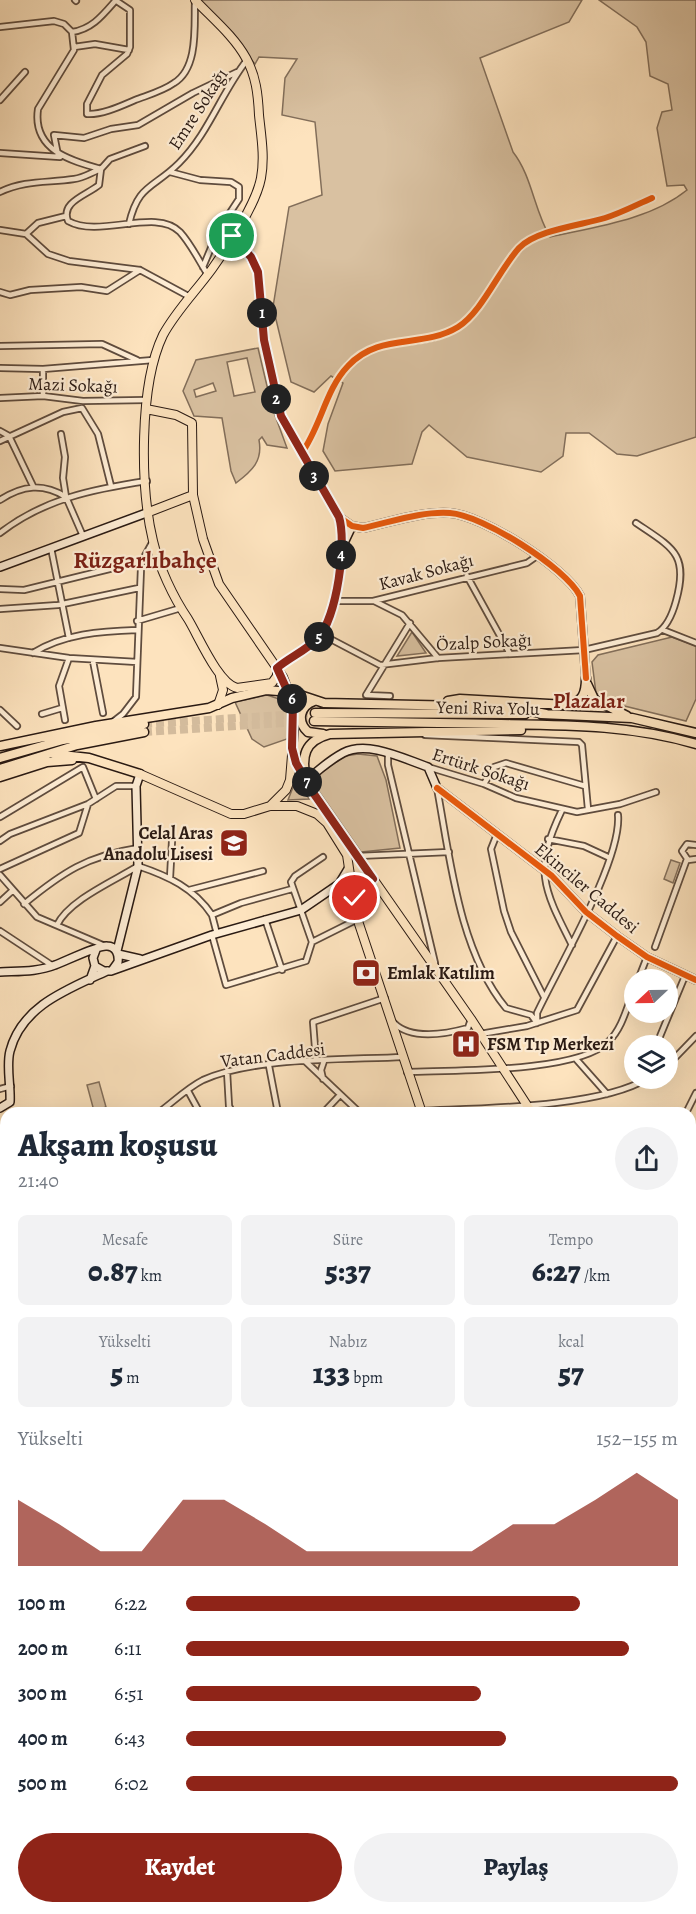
<!DOCTYPE html>
<html lang="tr">
<meta charset="utf-8">
<style>
:root{--surface:#fff;--page:#f2f2f3;--text:#1f2937;--muted:#747a83;--accent:#8f2418}
body{margin:0;font-family:Alegreya,serif;background:var(--page);color:var(--text);height:100vh;display:flex;flex-direction:column;font-size:22px;white-space:nowrap}
*{box-sizing:border-box;margin:0}
p{font-size:20px;color:var(--muted)}
.icon{flex:none;width:33px;height:33px;fill:none;stroke:currentColor;stroke-width:2;stroke-linecap:round;stroke-linejoin:round}
.map{position:relative;flex:1;overflow:hidden}
.sheet{position:absolute;left:0px;top:1107px;width:696px;height:807px;display:flex;flex-direction:column;background:var(--surface);border-radius:18px 18px 0 0;box-shadow:0 6px 24px #0002}
.sheet>*{flex:none}
.needle{width:39px;rotate:248deg}
.buttons{position:absolute;left:624px;top:969px;display:grid;gap:12px}
.buttons a{display:grid;place-items:center;width:54px;height:54px;border-radius:50%;background:var(--surface);box-shadow:0 6px 24px #0002;font-size:30px}
.pin{position:absolute;display:grid;place-items:center;width:51px;height:51px;color:#fff;margin:-26px;border:3px solid #fff;border-radius:50%;box-shadow:0 2px 6px #0007}
.km{position:absolute;width:30px;height:30px;margin:-15px;border-radius:50%;background:#222;color:#fff;font-size:16px;line-height:30px;text-align:center}
.round{display:grid;place-items:center;flex:none;width:63px;height:63px;border-radius:32px;background:var(--page)}
.headline{display:flex;align-items:center;justify-content:space-between;height:102px;padding:0 18px}
h1{font-size:33px;font-weight:800;line-height:45px}
.stats{display:grid;grid-template-columns:repeat(3,1fr);gap:9px;height:102px;padding:6px 18px}
.stats div{display:grid;align-content:center;border-radius:9px;background:var(--page);text-align:center}
.stats b{font-size:30px;font-weight:800}
.stats small{font-size:16px;font-weight:400}
.stats p{font-size:16px}
.chart{height:168px;padding:12px 18px}
.chart p{display:flex;justify-content:space-between}
.chart svg{width:100%;height:108px;margin-top:6px;fill:var(--accent);opacity:.7}
.button{display:flex;gap:12px;margin-top:auto;padding:12px 18px}
.button a{flex:1;height:69px;border-radius:36px;background:var(--accent);color:#fff;font-size:24px;font-weight:800;line-height:69px;text-align:center}
.button a+a{background:var(--page);color:var(--text)}
ul{padding:0 18px;list-style:none;font-size:20px}
li{display:grid;grid-template-columns:96px 72px 1fr;align-items:center;height:45px}
li i{height:15px;border-radius:8px;background:var(--accent)}
.map>svg:first-child{display:block}
.green{fill:#d9c1a1;stroke:#826e5a;stroke-width:1.5;fill-rule:evenodd}
.lines{fill:none;stroke-linecap:round;stroke-linejoin:round}
.highway-tunnel{stroke:#d3bb9c;stroke-width:8;stroke-dasharray:8 4;stroke-linecap:butt}
.street-casing{stroke:#5f4c3e;stroke-width:8}
.secondary-casing{stroke:#2a1a13;stroke-width:10}
.primary-casing{stroke:#2a1a13;stroke-width:10}
.highway-casing{stroke:#2a1a13;stroke-width:11}
.street{stroke:#feedd5;stroke-width:4.5}
.secondary{stroke:#feedd5;stroke-width:7}
.primary{stroke:#fde3be;stroke-width:8}
.highway{stroke:#fde3be;stroke-width:8}
.cycleway-casing{stroke:#feedd5;stroke-width:10}
.cycleway{stroke:#e8590c;stroke-width:6}
.route-casing{stroke:#fff;stroke-width:12}
.route{stroke:#8f2418;stroke-width:8}
.labels{text-anchor:middle;dominant-baseline:central;stroke-width:4.5;stroke-linejoin:round;paint-order:stroke}
.street-label{font-size:18px;fill:#2a1a13;stroke:#feedd5}
.poi-label{font-size:18px;font-weight:bold;fill:#2a1a13;stroke:#feedd5;text-anchor:start}
.quarter-label{font-size:21px;font-weight:bold;fill:#7a1f14;stroke:#feedd5}
.district-label{font-size:24px;font-weight:bold;fill:#7a1f14;stroke:#feedd5}
</style>
<div class="map">
<svg width="696" height="1914" viewBox="0 0 696 1914">
<rect width="100%" height="100%" fill="#fde3be"/>
<filter id="stains"><feTurbulence type="fractalNoise" baseFrequency=".00333" numOctaves="4"/><feColorMatrix values="0 0 0 0 .2 0 0 0 0 .09 0 0 0 0 .02 0 0 0 .5 -.17"/></filter>
<radialGradient id="worn" r=".72"><stop offset=".6" stop-color="#630" stop-opacity="0"/><stop offset="1" stop-color="#630" stop-opacity=".3"/></radialGradient>
<path class="green" d="M198,0H582L569,22L480,58L513,152C532,176 534,210 550,237C595,227 650,220 687,190L684,185L667,186L657,128L662,112L672,110L668,84L650,76L646,42L637,27L599,0H696V437L637,456L617,454L589,433H566L563,456L541,472L467,457L429,425L422,432L412,464L335,471L323,451L328,424L343,383L331,376L314,392L291,382L273,307L289,207L322,195L315,122L282,115L285,78L297,59L259,57L255,64Z
M258,348L272,407L287,448L267,445L262,437L259,440C263,461 252,471 236,483L231,471L222,418L194,416L183,391L196,360ZM247,358L255,392L234,396L227,362ZM213,383L216,391L196,397L194,390Z
M412,632L426,653L397,656Z
M672,637L696,646V699L686,721L608,702L596,693L592,662L598,655Z
M267,695L282,700L287,708L290,734L287,739L264,747L252,739L235,702Z
M358,754L377,756L386,780L400,848L361,852L311,780L345,756Z
M297,777L309,799L288,800Z
M671,860L680,863L673,883L664,879Z
M99,1082L106,1107L94,1111L87,1085Z
M690,1410H696V1543L690,1544Z
M690,1904H696V1914H485L484,1908H690Z"/>
<g class="lines">
<path class="highway-tunnel" d="M144,724L315,713
M144,732L314,721"/>
<g class="street-casing">
<path id="street" d="M75,0L76,1
M115,0L130,10V47L127,54L102,75L87,104V114C102,115 121,106 135,100C148,95 163,91 174,83C199,68 194,25 195,0
M0,27L54,21L64,24L72,32L74,50L38,109C32,150 71,161 101,169
M72,32C92,29 102,16 116,0
M74,47L95,44L129,50
M0,100L25,72
M145,146L110,159L101,169L99,185C87,195 60,202 68,221C100,239 156,207 180,232C191,244 199,261 208,275
M0,153L60,157
M58,155L54,135L84,138L111,129L138,125L193,93L237,72
M170,172L200,180L231,182L239,187V199L218,231L203,267
M0,192C25,180 48,183 74,179C84,178 92,172 101,169
M129,224C138,184 153,189 179,163C209,133 221,93 247,60
M0,230L26,234L38,223L66,216
M26,234L48,254L69,261L140,270L190,297
M0,292L10,295L30,290L81,287L107,291L140,270
M0,346L102,344L137,360
M0,368L43,369L153,360
M43,369V396
M0,398L43,396L83,401L146,400
M0,431L9,436
M61,434L65,457L63,478L66,497L83,536
M9,436L33,486
M0,441L63,412L82,408L98,434L111,486
M301,453C322,426 325,390 348,365C380,332 423,350 458,327C483,311 499,270 520,248C536,230 582,225 605,218C621,213 636,205 652,198
M0,500C23,485 43,483 66,497
M0,533C44,499 93,489 147,481
M51,548L69,638
M467,576L510,654
M0,589L24,590L142,561
M334,601H373L527,563L537,556
M374,601L402,615L438,658
M0,609L58,605L139,588
M137,621L181,608
M663,630L696,643
M321,634L380,665L438,658L584,650L657,633C667,627 673,612 676,601C689,554 673,548 636,523
M0,648L69,658L137,662
M33,653C63,634 101,631 137,630
M93,661L103,713
M390,696L366,695L410,623
M0,710L17,726
M42,714L62,708
M65,720L59,686L69,658
M114,721L123,714L136,697L141,568L142,561L153,541
M425,735L579,742L582,745L588,809
M388,754V765L435,963
M428,767L484,784L516,798L577,812L620,804L656,792
M484,784L494,767L506,763L585,786
M437,788C450,858 459,951 506,1008L531,1015L537,1023
M562,810C533,870 543,888 572,945
M0,817L83,767L96,799
M497,834L491,849L504,911L511,932L544,997
M548,839L584,846L610,858
M0,841L10,834L88,804L116,786H136
M696,845L687,844L682,851L688,860L696,859
M358,856L449,852
M0,869L79,833L88,804
M0,875L37,917L105,946
M170,878L172,841
M189,890L263,871
M0,902L12,891
M24,904C63,872 87,856 138,848
M212,915L217,934
M265,919L282,970
M57,925C69,900 114,881 138,866C168,876 194,888 212,915L241,903L292,889
M0,931L53,966
M212,935L226,985L306,961L312,942L358,919
M312,942L291,882L295,876L323,857
M655,947L687,859
M638,980L647,957
M537,1021V1013C558,968 622,860 618,815
M394,1023C411,1040 446,1034 468,1028L471,1019
M480,1034L527,1026L577,1010L617,936
M656,1046L685,976
M576,1059L607,1094
M316,1060L313,1022L385,998
M305,1061L360,1113
M668,1065L696,1036
M269,1066L278,1113
M227,1071L229,1106L233,1113
M407,1072C453,1070 577,1073 608,1042C622,1029 627,1007 634,989
M323,1079L321,1070L324,1061
M0,1089L11,1086
M188,1091L200,1113
M421,1111C480,1108 600,1108 648,1078
M158,1113C172,1103 187,1088 203,1080C254,1057 346,1060 403,1057
M323,1113L340,1095
M686,1113L696,1093
M690,1155L696,1154
M0,1176L6,1177
M690,1195L696,1194
M0,1216L6,1209
M690,1233H696
M0,1252L6,1261
M690,1272L696,1271
M0,1285L6,1278
M0,1341L6,1344
M690,1405H696
M0,1410L6,1411
M0,1427L6,1424
M0,1504L6,1499
M690,1547L696,1616
M0,1577H6
M0,1680L6,1681
M690,1748L696,1716
M0,1759L6,1753
M690,1772L696,1774
M0,1775L6,1780
M0,1840L6,1829
M690,1854L696,1846
M690,1898L696,1899
M0,1902L6,1899
M86,1908L87,1914
M218,1908L234,1914
M279,1908L280,1914
M321,1908L322,1914
M351,1908L356,1914
M145,1914H157
M170,1914L175,1908
M442,1914L443,1908"/>
</g>
<g class="secondary-casing">
<path id="secondary" d="M232,236L247,251L258,272L264,340L281,416L339,517L352,526L363,528C391,522 422,511 450,513C482,515 565,567 580,596L586,678
M343,545L352,526
M0,567L149,512
M277,668C290,657 308,650 319,637C336,617 343,558 344,532L347,524
M306,781C317,771 330,760 343,753C368,740 404,759 428,767L437,788L552,876L586,912L617,936L647,957L696,980
M117,951L138,866L136,786L140,774
M118,954L140,959
M95,966L104,971H111L212,935L301,910L339,884L348,869
M0,972C18,971 38,972 55,965C66,961 98,945 107,946C116,946 119,955 118,962L113,969
M90,980L95,966L93,958L96,950
M0,1108L10,1102C11,1086 6,1066 10,1051C22,1005 69,989 107,971
M477,1908L478,1914
M413,1914L415,1908"/>
</g>
<g class="primary-casing">
<path id="primary" d="M195,0C212,18 234,36 246,58C256,76 258,94 259,115C261,135 265,157 261,178C256,205 228,246 212,269C196,291 176,311 163,335C139,385 140,487 153,541C159,567 173,597 188,619C199,637 218,683 237,688L272,683L277,676V668
M146,409L176,415L192,423L193,495L203,539L219,584L283,677L293,703L295,718L290,780L286,790L270,806
M149,512L193,495
M218,705L223,690L220,676
M294,755L314,794L471,1019L532,1113
M140,774L231,814H244L270,806H297L317,814L327,823L347,855L356,915L422,1113
M355,901L360,884L373,879
M690,1338L696,1343
M690,1347L696,1349
M0,1520L6,1516"/>
</g>
<g class="highway-casing">
<path id="highway" d="M587,684L594,699L627,716
M314,701C300,706 296,721 308,732L323,734
M448,701L460,699L567,705C583,702 586,693 586,678
M315,713L525,714
M541,714L632,718L696,733
M314,721C377,722 439,723 501,724C567,725 633,725 696,744
M0,746L96,726L209,708L232,698L266,690L291,692L324,703L511,707L546,714
M53,754L89,758L140,774
M0,758L63,740L144,724
M0,769L77,745L144,732
M0,777L47,762L72,760
M306,781C301,756 304,741 330,734L521,730"/>
</g>
<use href="#street" class="street"/>
<use href="#secondary" class="secondary"/>
<use href="#primary" class="primary"/>
<use href="#highway" class="highway"/>
<g class="cycleway-casing">
<path id="cycleway" d="M232,236L247,251L258,272L264,340L281,416L339,517L352,526L363,528C391,522 422,511 450,513C482,515 565,567 580,596L586,678
M301,454C321,427 325,390 348,366C379,332 422,349 458,327C482,312 499,270 519,248C536,230 582,225 605,218C621,213 636,205 652,198
M437,788L552,876L586,912L617,936L647,957L696,980"/>
</g>
<use href="#cycleway" class="cycleway"/>
</g>
<g class="lines">
<g class="route-casing">
<path id="route" d="M232,236L251,257L258,272L264,340L281,416L339,517C347,543 337,617 318,638C307,650 290,657 277,668L293,703L292,748L296,763L314,794L373,879L360,884L355,898"/>
</g>
<use href="#route" class="route"/>
</g>
<defs>
<g id="school-square" transform="scale(1.5)"><rect x="-9" y="-9" width="18" height="18" rx="4" fill="#8f2418" stroke="#feedd5"/><path d="M0-5L7-2L0 1L-7-2ZM-4 1L0 2.5L4 1V4Q0 6-4 4Z" fill="#fff"/></g>
<g id="bank-square" transform="scale(1.5)"><rect x="-9" y="-9" width="18" height="18" rx="4" fill="#8f2418" stroke="#feedd5"/><path d="M-6-4H6V4H-6ZM0-2.3a2.3 2.3 0 1 0 0 4.6a2.3 2.3 0 1 0 0-4.6Z" fill="#fff"/></g>
<g id="hospital-square" transform="scale(1.5)"><rect x="-9" y="-9" width="18" height="18" rx="4" fill="#8f2418" stroke="#feedd5"/><path d="M-5-5h3v3.5h4V-5h3V5h-3V1.5h-4V5h-3Z" fill="#fff"/></g>
</defs>
<g fill-rule="evenodd">
<use href="#school-square" x="234" y="843"/>
<use href="#bank-square" x="366" y="973"/>
<use href="#hospital-square" x="466" y="1044"/>
</g>
<g class="labels">
<g class="street-label">
<text transform="translate(198 109) rotate(-57)">Emre Sokağı</text>
<text transform="translate(73 385) rotate(2)">Mazi Sokağı</text>
<text transform="translate(426 572) rotate(-15)">Kavak Sokağı</text>
<text transform="translate(484 642) rotate(-3)">Özalp Sokağı</text>
<text transform="translate(488 708) rotate(1)">Yeni Riva Yolu</text>
<text transform="translate(481 769) rotate(18)">Ertürk Sokağı</text>
<text transform="translate(587 888) rotate(40)">Ekinciler Caddesi</text>
<text transform="translate(273 1055) rotate(-7)">Vatan Caddesi</text>
</g>
<g class="poi-label">
<text x="213" y="833" text-anchor="end">Celal Aras<tspan x="213" dy="21">Anadolu Lisesi</tspan></text>
<text x="387" y="973">Emlak Katılım</text>
<text x="487" y="1044">FSM Tıp Merkezi</text>
</g>
<g class="quarter-label">
<text x="589" y="701">Plazalar</text>
</g>
<g class="district-label">
<text x="145" y="560">Rüzgarlıbahçe</text>
</g>
</g>
<rect width="100%" height="100%" filter="url(#stains)"/>
<rect width="100%" height="100%" fill="url(#worn)"/>
</svg>
<div class="buttons">
<a><svg class="needle" viewBox="-14 -14 28 28"><path d="M0-13l5 13h-10z" fill="#e53935"/><path d="M0 13l5-13h-10z" fill="#747a83"/></svg></a>
<a><svg class="icon" aria-label="layers" viewBox="0 0 24 24"><path d="M12 4l9 5-9 5-9-5zM3 14l9 5 9-5"/></svg></a>
</div>
<div class="pin" style="left:232px;top:236px;background:#1e9e55"><svg class="icon" aria-label="arrive" viewBox="0 0 24 24"><path d="M6 21V4h12l-3 4 3 4H6"/></svg></div>
<div class="pin" style="left:355px;top:898px;background:#d93025"><svg class="icon" aria-label="check" viewBox="0 0 24 24"><path d="M5 12l5 5 9-10"/></svg></div>
<b class="km" style="left:262px;top:313px">1</b>
<b class="km" style="left:276px;top:399px">2</b>
<b class="km" style="left:314px;top:476px">3</b>
<b class="km" style="left:341px;top:555px">4</b>
<b class="km" style="left:319px;top:637px">5</b>
<b class="km" style="left:292px;top:699px">6</b>
<b class="km" style="left:307px;top:782px">7</b>
<section class="sheet">
<div class="headline"><div><h1>Akşam koşusu</h1><p>21:40</p></div><a class="round"><svg class="icon" aria-label="share" viewBox="0 0 24 24"><path d="M12 15V3M7 8l5-5 5 5M5 13v7h14v-7"/></svg></a></div>
<div class="stats">
<div><p>Mesafe</p><b>0.87<small> km</small></b></div>
<div><p>Süre</p><b>5:37</b></div>
<div><p>Tempo</p><b>6:27<small> /km</small></b></div>
</div>
<div class="stats">
<div><p>Yükselti</p><b>5<small> m</small></b></div>
<div><p>Nabız</p><b>133<small> bpm</small></b></div>
<div><p>kcal</p><b>57</b></div>
</div>
<div class="chart"><p><span>Yükselti</span>152–155 m</p>
<svg viewBox="0 0 160 44" preserveAspectRatio="none"><path d="M0 44V17L10 27L20 38L30 38L40 17L50 17L60 27L70 38L80 38L90 38L100 38L110 38L120 27L130 27L140 17L150 6L160 17V44z"/></svg>
</div>
<ul>
<li><b>100 m</b>6:22<i style="width:80%"></i></li>
<li><b>200 m</b>6:11<i style="width:90%"></i></li>
<li><b>300 m</b>6:51<i style="width:60%"></i></li>
<li><b>400 m</b>6:43<i style="width:65%"></i></li>
<li><b>500 m</b>6:02<i style="width:100%"></i></li>
</ul>
<div class="button"><a>Kaydet</a><a>Paylaş</a></div>
</section>
</div>
